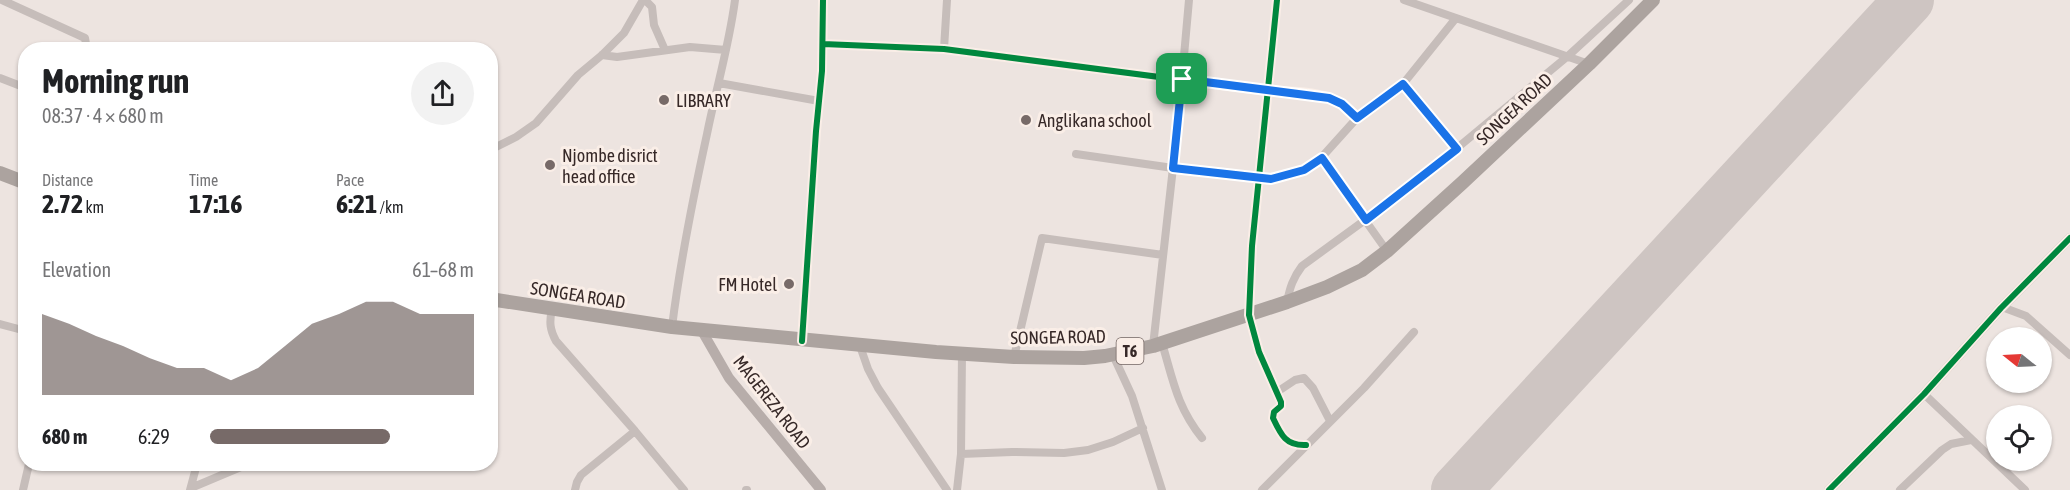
<!DOCTYPE html>
<meta charset="utf-8">
<style>
:root{--surface:#fff;--page:#f2f2f2;--text:#202124;--muted:#757577;--accent:#776a68}
body{margin:0;font-family:"Asap Condensed",sans-serif;background:var(--page);color:var(--text);height:100vh;display:flex;flex-direction:column;font-size:22px;white-space:nowrap}
*{box-sizing:border-box;margin:0}
p{font-size:20px;color:var(--muted)}
.icon{flex:none;width:33px;height:33px;fill:none;stroke:currentColor;stroke-width:2;stroke-linecap:round;stroke-linejoin:round}
.map{position:relative;flex:1;overflow:hidden}
.panel{position:absolute;left:18px;top:42px;width:480px;height:429px;display:flex;flex-direction:column;background:var(--surface);border-radius:24px;box-shadow:0 2px 4px #0004}
.panel>*{flex:none}
.needle{width:39px;rotate:288deg}
.buttons{position:absolute;left:1986px;top:327px;display:grid;gap:12px}
.buttons a{display:grid;place-items:center;width:66px;height:66px;border-radius:50%;background:var(--surface);box-shadow:0 2px 4px #0004;font-size:30px}
.pin{position:absolute;display:grid;place-items:center;width:51px;height:51px;color:#fff;margin:-26px;border-radius:12px;box-shadow:0 3px 9px #0006}
.round{display:grid;place-items:center;flex:none;width:63px;height:63px;border-radius:32px;background:var(--page)}
.head{display:flex;align-items:center;justify-content:space-between;height:102px;padding:0 24px}
h1{font-size:33px;font-weight:700;line-height:45px}
.metrics{display:grid;grid-template-columns:repeat(3,1fr);gap:9px;height:102px;padding:6px 24px}
.metrics div{display:grid;align-content:center}
.metrics b{font-size:26px;font-weight:700}
.metrics small{font-size:16px;font-weight:400}
.metrics p{font-size:16px}
.chart{height:168px;padding:12px 24px}
.chart p{display:flex;justify-content:space-between}
.chart svg{width:100%;height:108px;margin-top:6px;fill:var(--accent);opacity:.7}
ul{padding:0 24px;list-style:none;font-size:20px}
li{display:grid;grid-template-columns:96px 72px 1fr;align-items:center;height:45px}
li i{height:15px;border-radius:8px;background:var(--accent)}
.map>svg:first-child{display:block}
.lines{fill:none;stroke-linecap:round;stroke-linejoin:round}
.runway{stroke:#cec5c2;stroke-width:50}
.street{stroke:#c6bdba;stroke-width:8}
.secondary{stroke:#b7adaa;stroke-width:10}
.highway{stroke:#aca39f;stroke-width:14}
.cycleway-casing{stroke:#faeee7;stroke-width:10}
.cycleway{stroke:#00873e;stroke-width:6}
.route-casing{stroke:#fff;stroke-width:12}
.route{stroke:#1a73e8;stroke-width:8}
.poi-dot{fill:#776a68;stroke:#faeee7;stroke-width:2}
.labels{text-anchor:middle;dominant-baseline:central;stroke-width:6;stroke-linejoin:round;paint-order:stroke}
.shield{fill:#faeee7;stroke:#726461;stroke-width:1.5}
.shield-label{font-size:16px;font-weight:bold;fill:#372928}
.poi-label{font-size:18px;fill:#372928;stroke:#faeee7;text-anchor:start}
.street-label{font-size:18px;fill:#372928;stroke:#faeee7}
</style>
<div class="map">
<svg width="2070" height="490" viewBox="0 0 2070 490">
<rect width="100%" height="100%" fill="#ede4e0"/>
<g class="lines">
<path class="runway" d="M1456,490L1909,0"/>
<path class="street" d="M2,0L85,38L87,50
M645,0L652,7L654,25L665,50
M1277,0L1252,246L1249,315L1259,352L1281,402V406L1274,412L1273,418C1281,435 1286,446 1306,445
M1404,0L1589,64
M823,44L944,49L1267,91C1290,92 1324,90 1343,105C1348,109 1352,114 1357,118
M944,49L947,0
M602,55L617,57L690,47L726,50
M0,78L26,88
M719,83L819,101
M1403,84L1457,149
M490,150L516,137L536,123L578,75L602,55L624,33L643,0
M1076,154L1173,168L1271,179L1304,169L1321,158L1357,118L1403,84L1456,18
M1321,158L1387,251
M1287,302C1290,287 1293,278 1302,266L1409,188L1568,56L1629,0
M2002,307L2026,316L2070,355
M552,310C549,322 550,330 556,341L635,431L684,490
M0,324L26,331
M672,327C680,262 693,198 707,134C716,89 729,46 735,0
M802,341L816,131L822,71L823,0
M1162,343C1173,380 1177,407 1202,438
M860,346L868,369L878,388L947,490
M1153,346L1178,123L1189,0
M1113,355L1132,396L1162,490
M1014,357L1042,238L1163,255
M1277,392L1295,380L1304,378L1313,388L1330,421
M1924,394L2025,490
M961,454L1012,452L1064,453L1088,450L1113,442L1143,428
M191,488L248,464
M23,490L29,464
M190,490L197,464
M575,490L577,482L581,475L635,431
M746,490H747
M957,490L961,454L962,353
M1262,490L1364,388L1414,332
M1900,490L1942,450L1951,444L1971,440"/>
<path class="secondary" d="M702,331L729,378L821,490
M1829,490L1924,394L2001,308L2070,238"/>
<path class="highway" d="M0,173L26,183
M490,299L672,327L936,352L1014,357L1084,358L1105,356L1153,346L1287,302L1327,287L1362,270L1387,251L1462,183L1589,64L1653,0"/>
<g class="cycleway-casing">
<path id="cycleway" d="M1277,0L1252,246L1249,315L1259,352L1281,402V406L1274,412L1273,418C1281,435 1286,446 1306,445
M823,44L944,49L1267,91C1290,92 1324,90 1343,105C1348,109 1352,114 1357,118
M802,341L816,131L822,71L823,0
M1829,490L1924,394L2001,308L2070,238"/>
</g>
<use href="#cycleway" class="cycleway"/>
</g>
<g class="lines">
<g class="route-casing">
<path id="route" d="M1182,79L1329,98L1342,104L1357,118L1403,84L1457,149L1366,220L1322,158L1304,170L1271,179L1173,168Z"/>
</g>
<use href="#route" class="route"/>
</g>
<g class="poi-dot">
<circle cx="664" cy="100" r="6"/>
<circle cx="1026" cy="120" r="6"/>
<circle cx="550" cy="165" r="6"/>
<circle cx="789" cy="284" r="6"/>
</g>
<g class="labels">
<rect class="shield" x="1116.5" y="338" width="27" height="26" rx="4.5"/>
<g class="shield-label">
<text x="1130" y="351">T6</text>
</g>
<g class="poi-label">
<text x="676" y="100">LIBRARY</text>
<text x="1038" y="120">Anglikana school</text>
<text x="562" y="155">Njombe disrict<tspan x="562" dy="21">head office</tspan></text>
<text x="777" y="284" text-anchor="end">FM Hotel</text>
</g>
<g class="street-label">
<text transform="translate(1514 109) rotate(-43)">SONGEA ROAD</text>
<text transform="translate(578 295) rotate(9)">SONGEA ROAD</text>
<text transform="translate(1058 337) rotate(-1)">SONGEA ROAD</text>
<text transform="translate(772 402) rotate(52)">MAGEREZA ROAD</text>
</g>
</g>
</svg>
<div class="buttons">
<a><svg class="needle" viewBox="-14 -14 28 28"><path d="M0-13l5 13h-10z" fill="#e53935"/><path d="M0 13l5-13h-10z" fill="#757577"/></svg></a>
<a><svg class="icon" aria-label="locate" viewBox="0 0 24 24"><circle cx="12" cy="12" r="6"/><path d="M12 2v4M12 18v4M2 12h4M18 12h4"/></svg></a>
</div>
<div class="pin" style="left:1182px;top:79px;background:#1e9e55"><svg class="icon" aria-label="arrive" viewBox="0 0 24 24"><path d="M6 21V4h12l-3 4 3 4H6"/></svg></div>
<section class="panel">
<div class="head"><div><h1>Morning run</h1><p>08:37 · 4 × 680 m</p></div><a class="round"><svg class="icon" aria-label="share" viewBox="0 0 24 24"><path d="M12 15V3M7 8l5-5 5 5M5 13v7h14v-7"/></svg></a></div>
<div class="metrics">
<div><p>Distance</p><b>2.72<small> km</small></b></div>
<div><p>Time</p><b>17:16</b></div>
<div><p>Pace</p><b>6:21<small> /km</small></b></div>
</div>
<div class="chart"><p><span>Elevation</span>61–68 m</p>
<svg viewBox="0 0 160 44" preserveAspectRatio="none"><path d="M0 44V11L10 15L20 20L30 24L40 29L50 33L60 33L70 38L80 33L90 24L100 15L110 11L120 6L130 6L140 11L150 11L160 11V44z"/></svg>
</div>
<ul>
<li><b>680 m</b>6:29<i style="width:68%"></i></li>
</ul>
</section>
</div>
